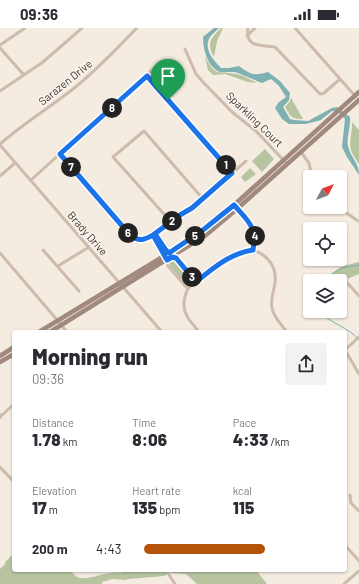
<!DOCTYPE html>
<style>
:root{--surface:#fff;--page:#f2f2f3;--text:#2b2b33;--muted:#7c7c81;--accent:#b45309}
body{margin:0;font-family:Barlow,sans-serif;background:var(--page);color:var(--text);height:100vh;display:flex;flex-direction:column;font-size:15px;white-space:nowrap}
*{box-sizing:border-box;margin:0}
p{font-size:13px;color:var(--muted)}
.icon{flex:none;width:22px;height:22px;fill:none;stroke:currentColor;stroke-width:2;stroke-linecap:round;stroke-linejoin:round}
.map{position:relative;flex:1;overflow:hidden}
.details{position:absolute;left:12px;top:302px;width:335px;height:242px;display:flex;flex-direction:column;background:var(--surface);border-radius:4px;box-shadow:0 1px 3px #0004}
.details>*{flex:none}
.needle{width:26px;rotate:49deg}
.buttons{position:absolute;left:303px;top:142px;display:grid;gap:8px}
.buttons a{display:grid;place-items:center;width:44px;height:44px;border-radius:4px;background:var(--surface);box-shadow:0 1px 3px #0004;font-size:20px}
.pin{position:absolute;display:grid;place-items:center;width:34px;height:34px;color:#fff;margin:-41px -17px;border-radius:50% 50% 50% 0;rotate:-45deg;box-shadow:0 0 4px #0007}
.pin .icon{rotate:45deg}
.km{position:absolute;width:20px;height:20px;margin:-10px;border-radius:50%;background:#222;color:#fff;font-size:11px;line-height:20px;text-align:center}
.round{display:grid;place-items:center;flex:none;width:42px;height:42px;border-radius:4px;background:var(--page)}
.headline{display:flex;align-items:center;justify-content:space-between;height:68px;padding:0 20px}
h1{font-size:22px;font-weight:800;line-height:30px}
.figures{display:grid;grid-template-columns:repeat(3,1fr);gap:6px;height:68px;padding:4px 20px}
.figures div{display:grid;align-content:center}
.figures b{font-size:17px;font-weight:800}
.figures small{font-size:11px;font-weight:400}
.figures p{font-size:11px}
ul{padding:0 20px;list-style:none;font-size:13px}
li{display:grid;grid-template-columns:64px 48px 1fr;align-items:center;height:30px}
li i{height:10px;border-radius:5px;background:var(--accent)}
.status{display:flex;justify-content:space-between;align-items:center;height:28px;padding:0 20px;background:var(--surface);direction:ltr}
.status svg{height:11px;fill:currentColor}
.map>svg:first-child{display:block}
.green{fill:#b8c4a0}
.water{fill:#7fb0b2}
.lines{fill:none;stroke-linecap:round;stroke-linejoin:round}
.stream{stroke:#7fb0b2;stroke-width:1}
.minor{stroke:#cdbbac;stroke-width:3}
.tertiary{stroke:#cdbbac;stroke-width:4}
.secondary{stroke:#a18a7d;stroke-width:4.5}
.route-casing{stroke:#fff;stroke-width:8}
.route{stroke:#1a73e8;stroke-width:5}
.labels{text-anchor:middle;dominant-baseline:central;stroke-width:3;stroke-linejoin:round;paint-order:stroke}
.street-label{font-size:11px;fill:#3b302b;stroke:#fbf5ee}
</style>
<div class="status"><b>09:36</b><svg viewBox="0 0 49 12"><path d="M0 12V9h3v3zM5 12V6h3v6zM10 12V3h3v9zM15 12V0h3v12zM26 1h20v11H26zM47 4h2v5h-2z"/></svg></div>
<div class="map">
<svg width="359" height="556" viewBox="0 0 359 556">
<rect width="100%" height="100%" fill="#f4ebe1"/>
<path class="green" d="M221,0H223L217,13L214,29C206,15 211,10 221,0Z
M205,29C217,50 216,42 236,46C243,47 251,52 257,55L248,54L225,46L213,47L208,42Z
M291,70L303,91C291,91 291,89 285,79L290,73Z
M352,94L359,102V136C345,117 352,114 352,94Z
M265,121L274,131L262,144L252,133Z
M250,140L256,146L245,154L241,149Z
M172,231L182,239L193,252V255L189,258H187L170,238L169,233Z
M359,234V246L347,251L343,248L341,250L343,253L340,254V253H327C334,240 345,237 359,234Z
M14,525V542H70C72,544 75,548 77,549C88,554 107,542 120,545L127,542H164L168,546L164,548L129,551L125,552L113,551L102,554V556H1L0,555V541L5,536V534Z
M169,542H256L267,556H197L186,546L171,545Z"/>
<path class="water" d="M214,0H219C216,3 212,6 210,9C203,21 213,32 221,40H229L239,38C251,47 254,48 268,44L280,53L290,65L289,72L283,79L290,91L294,92L308,93L332,80L337,79L350,89C351,99 346,110 348,118C351,131 359,134 359,147L347,129L342,119L345,91C341,87 338,83 332,83L321,92L306,96H289L282,91L275,80L278,75L286,69L279,58L271,51L262,55C254,52 246,48 238,45C233,43 226,45 220,44C207,39 203,20 203,9Z"/>
<g class="lines">
<path class="stream" d="M310,268L305,256L311,246L326,249L342,240L359,237
M320,283C329,296 348,298 359,312"/>
<path class="minor" d="M248,0C245,20 261,17 275,19L320,66L324,65L340,51
M295,0L356,69
M247,8L255,0
M0,17L25,0
M0,20L24,47
M185,21L196,46L203,54L232,84L257,104L287,136
M147,48L232,145
M0,63L43,34L82,0
M0,116C23,96 49,80 73,61C96,43 116,21 137,0
M0,117L162,304
M301,124L309,135L312,149
M60,126L131,207L138,212H142L155,206L180,187L192,180L246,133
M0,148L15,135
M31,152L160,35
M338,179L358,193
M236,180C250,195 257,200 253,222
M171,194L113,129L144,103L203,171
M155,206C160,214 166,227 176,230L196,254
M153,207L167,232L168,238L188,261
M43,222L79,263
M253,222C268,227 277,239 275,255C274,263 270,271 272,280C274,290 281,296 287,304
M0,225L58,293L67,304
M58,238L89,219
M343,250L359,268
M199,304C192,295 183,287 184,275C184,271 186,264 188,261C191,257 196,254 200,251C215,238 233,225 253,222
M345,322L359,346
M345,322L359,309
M1,388L14,376
M0,439L14,454
M350,467L351,475L359,483
M345,517L359,533
M166,542L175,556
M344,556L359,543"/>
<path class="tertiary" d="M0,387V389"/>
<path class="secondary" d="M39,304L164,228L203,202L234,177L359,64
M50,304L206,207L237,181L359,72
M0,328L14,319
M0,334L14,326"/>
</g>
<g class="lines">
<g class="route-casing">
<path id="route" d="M168,72L232,145L192,180L180,187L153,207L167,232L172,229L176,230L196,254C213,240 231,225 253,222C257,198 248,193 234,177L203,202L169,225L165,221L155,206C146,211 140,215 130,207L60,126L147,48L168,72"/>
</g>
<use href="#route" class="route"/>
</g>
<g class="labels">
<g class="street-label">
<text transform="translate(65 54) rotate(-39)">Sarazen Drive</text>
<text transform="translate(255 91) rotate(44)">Sparkling Court</text>
<text transform="translate(88 205) rotate(49)">Brady Drive</text>
</g>
</g>
</svg>
<div class="buttons">
<a><svg class="needle" viewBox="-14 -14 28 28"><path d="M0-13l5 13h-10z" fill="#e53935"/><path d="M0 13l5-13h-10z" fill="#7c7c81"/></svg></a>
<a><svg class="icon" aria-label="locate" viewBox="0 0 24 24"><circle cx="12" cy="12" r="6"/><path d="M12 2v4M12 18v4M2 12h4M18 12h4"/></svg></a>
<a><svg class="icon" aria-label="layers" viewBox="0 0 24 24"><path d="M12 4l9 5-9 5-9-5zM3 14l9 5 9-5"/></svg></a>
</div>
<div class="pin" style="left:168px;top:72px;background:#1e9e55"><svg class="icon" aria-label="arrive" viewBox="0 0 24 24"><path d="M6 21V4h12l-3 4 3 4H6"/></svg></div>
<b class="km" style="left:226px;top:137px">1</b>
<b class="km" style="left:172px;top:193px">2</b>
<b class="km" style="left:192px;top:249px">3</b>
<b class="km" style="left:255px;top:208px">4</b>
<b class="km" style="left:195px;top:208px">5</b>
<b class="km" style="left:128px;top:205px">6</b>
<b class="km" style="left:71px;top:139px">7</b>
<b class="km" style="left:112px;top:80px">8</b>
<section class="details">
<div class="headline"><div><h1>Morning run</h1><p>09:36</p></div><a class="round"><svg class="icon" aria-label="share" viewBox="0 0 24 24"><path d="M12 15V3M7 8l5-5 5 5M5 13v7h14v-7"/></svg></a></div>
<div class="figures">
<div><p>Distance</p><b>1.78<small> km</small></b></div>
<div><p>Time</p><b>8:06</b></div>
<div><p>Pace</p><b>4:33<small> /km</small></b></div>
</div>
<div class="figures">
<div><p>Elevation</p><b>17<small> m</small></b></div>
<div><p>Heart rate</p><b>135<small> bpm</small></b></div>
<div><p>kcal</p><b>115</b></div>
</div>
<ul>
<li><b>200 m</b>4:43<i style="width:66%"></i></li>
</ul>
</section>
</div>
